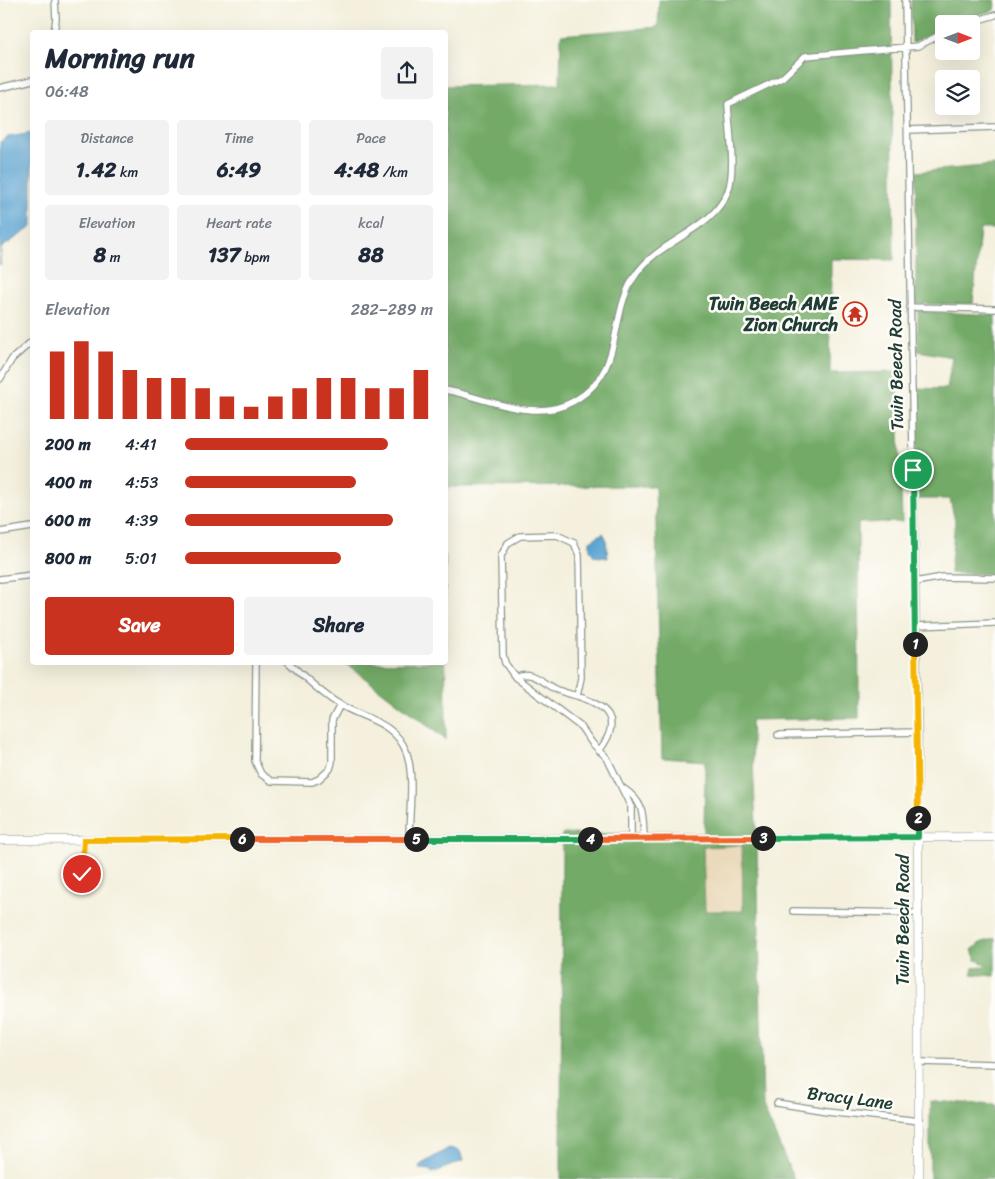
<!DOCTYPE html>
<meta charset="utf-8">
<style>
:root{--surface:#fff;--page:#f2f2f3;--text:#1f2937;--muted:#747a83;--accent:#c8321e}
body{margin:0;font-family:Sriracha,sans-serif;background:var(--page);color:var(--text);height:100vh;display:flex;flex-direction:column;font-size:19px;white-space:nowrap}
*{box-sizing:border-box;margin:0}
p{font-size:16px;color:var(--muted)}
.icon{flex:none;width:28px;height:28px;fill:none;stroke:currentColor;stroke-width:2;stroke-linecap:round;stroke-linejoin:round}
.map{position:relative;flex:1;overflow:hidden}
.drawer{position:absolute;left:30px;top:30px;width:418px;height:635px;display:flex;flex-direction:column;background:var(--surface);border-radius:5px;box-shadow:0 5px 20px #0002}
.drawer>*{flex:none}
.needle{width:32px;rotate:90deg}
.buttons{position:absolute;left:935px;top:15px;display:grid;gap:10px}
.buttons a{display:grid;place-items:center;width:45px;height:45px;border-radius:5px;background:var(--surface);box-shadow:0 5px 20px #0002;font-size:25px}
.pin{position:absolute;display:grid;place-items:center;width:42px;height:42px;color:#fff;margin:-21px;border:2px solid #fff;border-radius:50%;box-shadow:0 1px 5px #0007}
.km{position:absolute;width:25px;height:25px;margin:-12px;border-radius:50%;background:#222;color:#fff;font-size:14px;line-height:25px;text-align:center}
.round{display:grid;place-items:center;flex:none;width:52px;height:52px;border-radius:5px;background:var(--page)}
.headline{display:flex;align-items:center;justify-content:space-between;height:85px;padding:0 15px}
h1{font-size:28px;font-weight:700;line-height:38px}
.stats{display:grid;grid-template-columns:repeat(3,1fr);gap:8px;height:85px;padding:5px 15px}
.stats div{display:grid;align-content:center;border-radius:5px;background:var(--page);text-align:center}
.stats b{font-size:21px;font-weight:700}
.stats small{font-size:14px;font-weight:400}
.stats p{font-size:14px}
.chart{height:140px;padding:10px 15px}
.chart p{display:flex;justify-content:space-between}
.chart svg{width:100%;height:90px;margin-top:5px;stroke:var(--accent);stroke-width:6}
.action{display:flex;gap:10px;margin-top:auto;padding:10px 15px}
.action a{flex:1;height:58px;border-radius:5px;background:var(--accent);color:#fff;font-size:20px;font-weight:700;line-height:58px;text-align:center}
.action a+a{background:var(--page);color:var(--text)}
ul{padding:0 15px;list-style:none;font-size:16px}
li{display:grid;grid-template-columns:80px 60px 1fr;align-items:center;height:38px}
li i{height:12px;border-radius:6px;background:var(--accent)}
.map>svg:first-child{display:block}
.built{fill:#ead9ba}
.forest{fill:#73aa68;stroke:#49744e;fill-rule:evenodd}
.water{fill:#5ca4d2;stroke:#3e7083}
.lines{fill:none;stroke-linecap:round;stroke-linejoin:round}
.minor-casing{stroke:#8a9688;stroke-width:8}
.tertiary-casing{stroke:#8a9688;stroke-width:9}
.minor{stroke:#fff;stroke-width:5.5}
.tertiary{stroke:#fff;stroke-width:8}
.split-1-casing{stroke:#fff;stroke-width:10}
.split-2-casing{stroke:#fff;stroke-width:10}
.split-3-casing{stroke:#fff;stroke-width:10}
.split-4-casing{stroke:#fff;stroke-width:10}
.split-5-casing{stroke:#fff;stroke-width:10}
.split-6-casing{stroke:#fff;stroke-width:10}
.split-7-casing{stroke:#fff;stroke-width:10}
.split-1{stroke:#22a559;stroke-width:6}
.split-2{stroke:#f5b400;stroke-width:6}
.split-3{stroke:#22a559;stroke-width:6}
.split-4{stroke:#f0652b;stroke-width:6}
.split-5{stroke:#22a559;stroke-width:6}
.split-6{stroke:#f0652b;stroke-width:6}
.split-7{stroke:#f5b400;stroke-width:6}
.labels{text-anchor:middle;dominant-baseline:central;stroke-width:5;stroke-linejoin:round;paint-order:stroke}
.poi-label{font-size:18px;font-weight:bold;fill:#1f3d34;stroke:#fdfcf7;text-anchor:end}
.street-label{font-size:18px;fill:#1f3d34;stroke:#fdfcf7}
</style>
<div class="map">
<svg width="995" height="1179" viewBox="0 0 995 1179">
<rect width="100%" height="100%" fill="#fdfcf7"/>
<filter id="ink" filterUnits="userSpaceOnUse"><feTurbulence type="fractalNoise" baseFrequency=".02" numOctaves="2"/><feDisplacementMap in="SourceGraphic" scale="10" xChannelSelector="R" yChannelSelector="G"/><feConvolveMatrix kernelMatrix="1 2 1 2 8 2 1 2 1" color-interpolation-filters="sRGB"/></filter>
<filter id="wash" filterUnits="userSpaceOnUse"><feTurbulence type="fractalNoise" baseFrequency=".0096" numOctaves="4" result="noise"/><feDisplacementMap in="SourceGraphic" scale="20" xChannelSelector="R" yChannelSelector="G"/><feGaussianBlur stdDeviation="1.12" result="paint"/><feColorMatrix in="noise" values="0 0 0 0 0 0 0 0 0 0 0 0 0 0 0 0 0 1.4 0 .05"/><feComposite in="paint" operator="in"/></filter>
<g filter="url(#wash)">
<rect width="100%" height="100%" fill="#f4f0dd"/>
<path class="built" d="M742,845L743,911L705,912L703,847Z"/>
<path class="forest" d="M659,0H891L894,260L831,259L830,373L897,372L902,522L858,523L859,718L751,720L757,845L763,1107L794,1179H561L562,834H704L705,761L662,758L655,486L445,487V86L560,84L561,35L658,27ZM742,845L743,911H705L703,847Z
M911,0H995V10L944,24V27L912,43Z
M995,165V229H980L973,304H916V172Z
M918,311L995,315V574L950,573L955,521L950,499H917L916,388L947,389L952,357L918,351Z
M445,555L446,740L345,663L445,662Z
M995,938V976L971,974L973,968L984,967L986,964L976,960L972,950L980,943Z
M930,1101L995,1105V1179H930Z"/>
<path class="water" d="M32,133V227L1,248L0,265V142L8,137Z
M603,533L606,538L608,558L594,556L590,549V541Z
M449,1148L460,1151L463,1161L432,1173L430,1170L419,1169L420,1165Z"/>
</g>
<g filter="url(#ink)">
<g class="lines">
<g class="minor-casing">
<path id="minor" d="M905,0L918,732V837
M965,24L995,15
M54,32L56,19L55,0
M0,88L32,80
M908,130L995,127
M910,307L995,309
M0,379L12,359L32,341
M445,390C485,397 534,424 574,401C628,370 606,315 637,273C661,239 712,231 728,191C736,169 729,128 728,104L782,78L805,56L918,46L944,33
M0,532L32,527
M0,579L32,575
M915,582L943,577L995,578
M915,626L995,623
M256,662L255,761L261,774L271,781L312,782L319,779L330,769L332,762V720L340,705
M288,662C305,677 320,693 339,704C363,719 394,721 406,751C415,774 409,814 409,839
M515,677C531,668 544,685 557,690C563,692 570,694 577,696L581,678L579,555L574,543L557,535L520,536L508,543L501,556L503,655L505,663L515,677L581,727L592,743L607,758L631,807V839
M577,696C608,706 623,720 599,751
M778,735L918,732
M623,788C645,803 643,814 644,839
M82,874L84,840
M793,911L919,913
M920,1062L995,1064
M777,1103L827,1111L920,1121"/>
</g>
<g class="tertiary-casing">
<path id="tertiary" d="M918,837L919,1179
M0,840L995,837"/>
</g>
<use href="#minor" class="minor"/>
<use href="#tertiary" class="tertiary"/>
</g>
</g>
<g class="lines" filter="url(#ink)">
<g class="split-1-casing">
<path id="split-1" d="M913,470L915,644"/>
</g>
<g class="split-2-casing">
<path id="split-2" d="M915,644L918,818"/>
</g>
<g class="split-3-casing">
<path id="split-3" d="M763,838L918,837V818"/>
</g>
<g class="split-4-casing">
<path id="split-4" d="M590,839L763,838"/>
</g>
<g class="split-5-casing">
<path id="split-5" d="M416,839H590"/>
</g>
<g class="split-6-casing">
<path id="split-6" d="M242,839H416"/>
</g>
<g class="split-7-casing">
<path id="split-7" d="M82,874L84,840L242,839"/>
</g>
<use href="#split-1" class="split-1"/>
<use href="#split-2" class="split-2"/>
<use href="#split-3" class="split-3"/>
<use href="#split-4" class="split-4"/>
<use href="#split-5" class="split-5"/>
<use href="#split-6" class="split-6"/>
<use href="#split-7" class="split-7"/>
</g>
<defs>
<g id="temple-ring" transform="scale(1.25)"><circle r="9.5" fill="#fdfcf7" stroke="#c8321e" stroke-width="1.5"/><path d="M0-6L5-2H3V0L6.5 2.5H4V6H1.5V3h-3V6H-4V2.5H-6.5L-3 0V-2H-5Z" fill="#c8321e"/></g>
</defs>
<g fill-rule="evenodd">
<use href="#temple-ring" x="855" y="314"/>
</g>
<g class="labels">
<g class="poi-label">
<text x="838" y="304">Twin Beech AME<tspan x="838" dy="21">Zion Church</tspan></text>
</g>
<g class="street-label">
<text transform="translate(896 365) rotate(-91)">Twin Beech Road</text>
<text transform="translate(903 920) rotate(-90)">Twin Beech Road</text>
<text transform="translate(850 1098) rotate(7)">Bracy Lane</text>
</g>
</g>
</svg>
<div class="buttons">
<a><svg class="needle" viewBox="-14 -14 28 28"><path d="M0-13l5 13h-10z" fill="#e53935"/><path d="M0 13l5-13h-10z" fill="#747a83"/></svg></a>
<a><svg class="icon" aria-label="layers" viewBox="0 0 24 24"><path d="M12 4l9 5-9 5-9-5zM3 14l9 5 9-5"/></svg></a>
</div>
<div class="pin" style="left:913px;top:470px;background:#1e9e55"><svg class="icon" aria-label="arrive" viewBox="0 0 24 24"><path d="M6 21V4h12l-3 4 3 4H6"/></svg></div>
<div class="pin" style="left:82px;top:874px;background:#d93025"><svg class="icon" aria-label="check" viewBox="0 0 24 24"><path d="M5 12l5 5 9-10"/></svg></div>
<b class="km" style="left:915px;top:644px">1</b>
<b class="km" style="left:918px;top:818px">2</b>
<b class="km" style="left:763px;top:838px">3</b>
<b class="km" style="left:590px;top:839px">4</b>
<b class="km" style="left:416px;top:839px">5</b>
<b class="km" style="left:242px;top:839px">6</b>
<section class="drawer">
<div class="headline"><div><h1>Morning run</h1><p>06:48</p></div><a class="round"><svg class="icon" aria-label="share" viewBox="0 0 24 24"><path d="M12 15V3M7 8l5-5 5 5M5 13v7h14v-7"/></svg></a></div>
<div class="stats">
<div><p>Distance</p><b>1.42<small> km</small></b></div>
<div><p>Time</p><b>6:49</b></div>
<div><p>Pace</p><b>4:48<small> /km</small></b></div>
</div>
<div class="stats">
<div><p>Elevation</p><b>8<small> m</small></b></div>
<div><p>Heart rate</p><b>137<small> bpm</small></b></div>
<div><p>kcal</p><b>88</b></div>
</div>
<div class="chart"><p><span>Elevation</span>282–289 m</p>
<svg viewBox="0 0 160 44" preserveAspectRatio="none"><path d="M5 44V11M15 44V6M25 44V11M35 44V20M45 44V24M55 44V24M65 44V29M75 44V33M85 44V38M95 44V33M105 44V29M115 44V24M125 44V24M135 44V29M145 44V29M155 44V20"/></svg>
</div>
<ul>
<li><b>200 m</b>4:41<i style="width:82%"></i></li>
<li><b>400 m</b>4:53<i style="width:69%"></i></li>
<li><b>600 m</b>4:39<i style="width:84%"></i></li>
<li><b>800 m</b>5:01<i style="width:63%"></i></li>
</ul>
<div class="action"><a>Save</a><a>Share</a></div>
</section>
</div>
